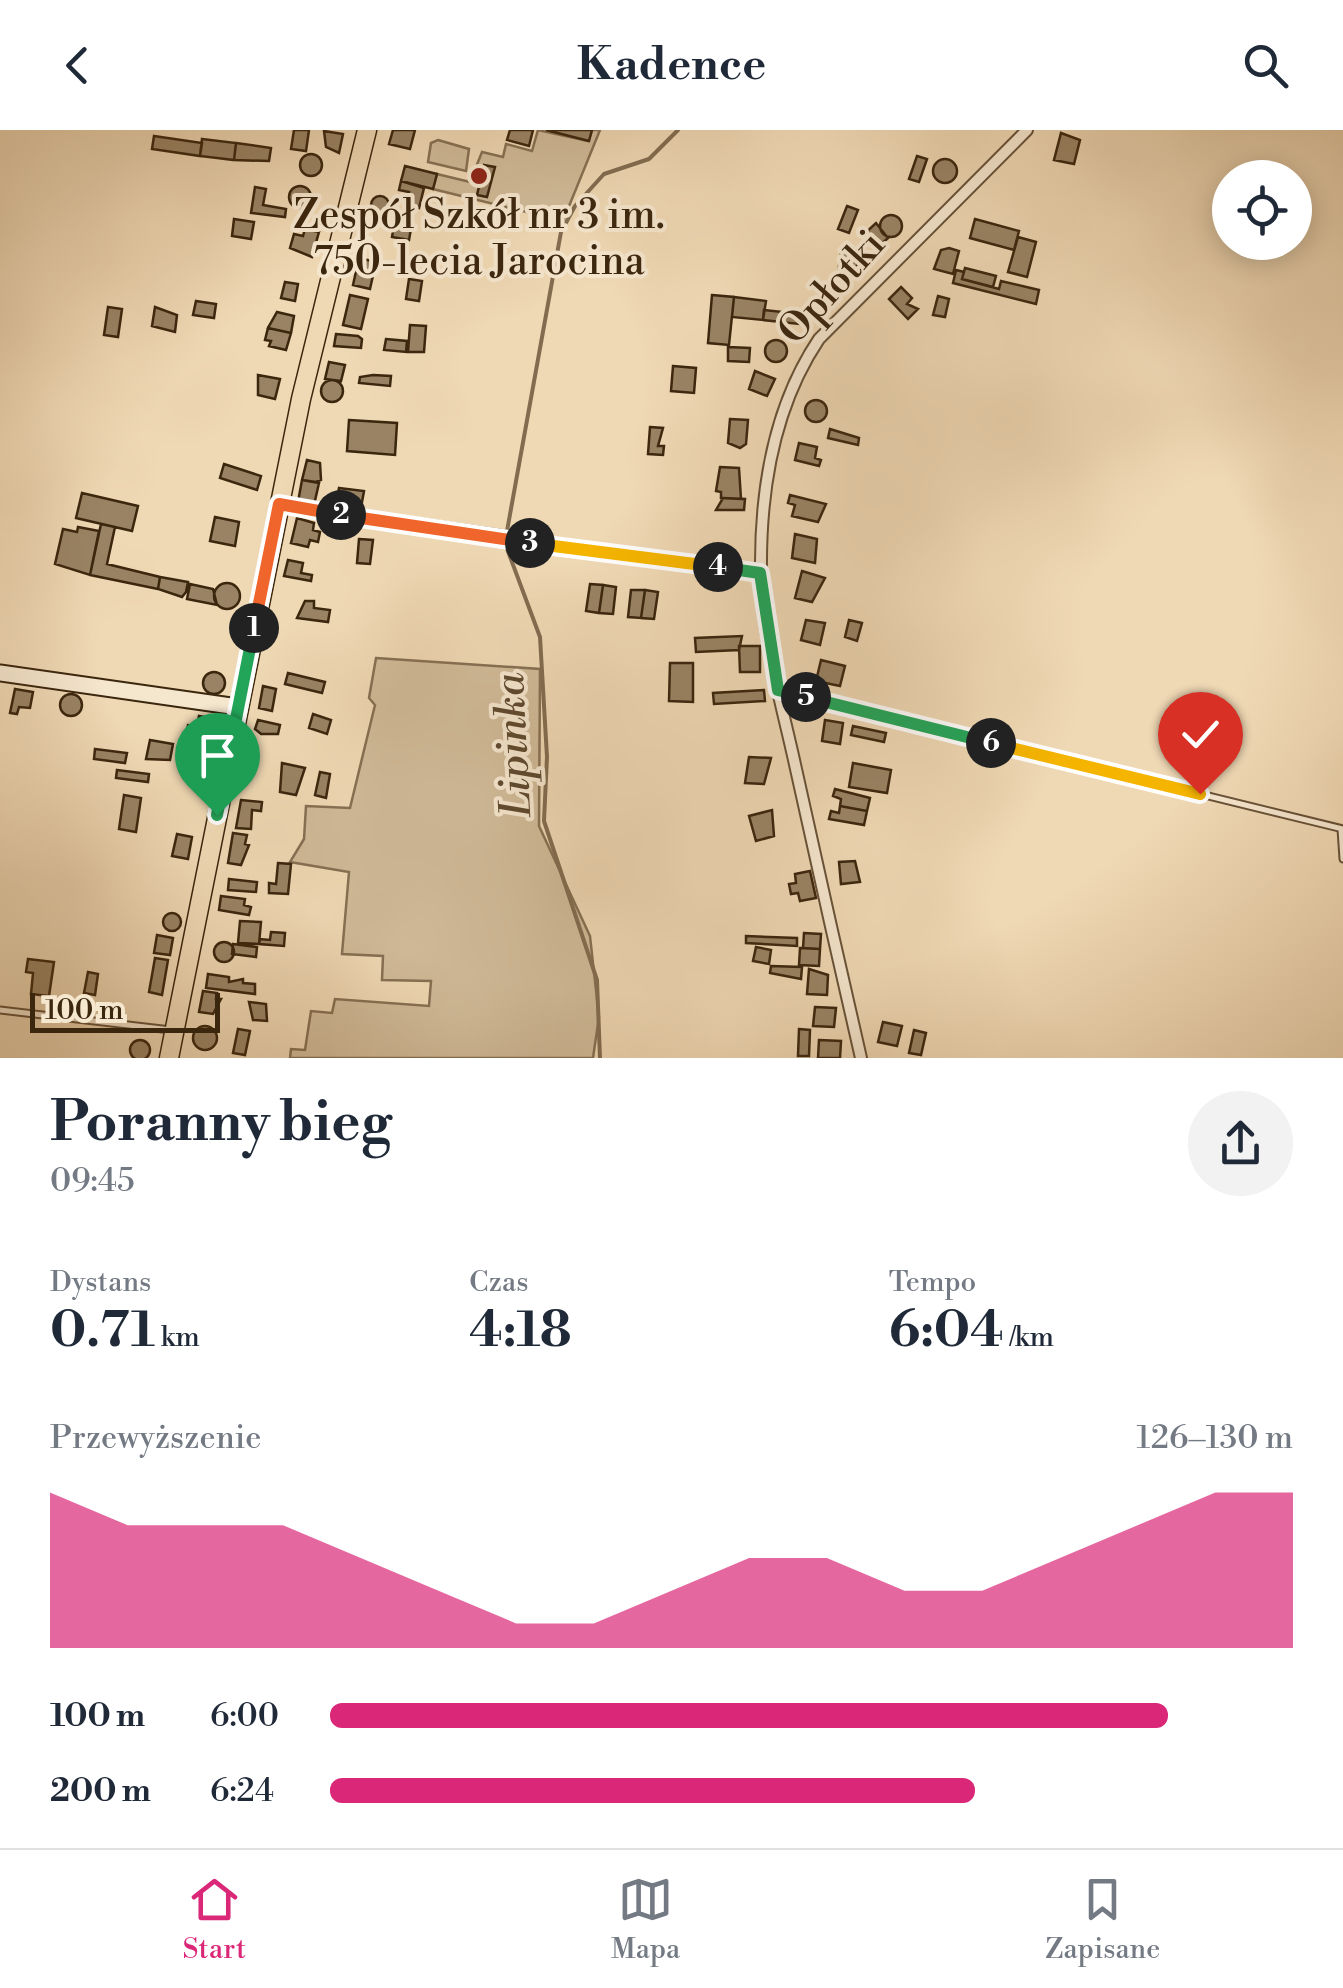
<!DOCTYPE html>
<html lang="pl">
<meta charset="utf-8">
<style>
:root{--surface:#fff;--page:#f2f2f3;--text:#1f2937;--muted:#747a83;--line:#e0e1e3;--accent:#db2777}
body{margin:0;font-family:"Libre Bodoni",serif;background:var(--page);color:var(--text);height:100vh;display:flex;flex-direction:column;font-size:38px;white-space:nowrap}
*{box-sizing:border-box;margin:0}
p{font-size:32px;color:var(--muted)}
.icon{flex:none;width:55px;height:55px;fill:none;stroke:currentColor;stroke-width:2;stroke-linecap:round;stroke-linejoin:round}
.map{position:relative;height:928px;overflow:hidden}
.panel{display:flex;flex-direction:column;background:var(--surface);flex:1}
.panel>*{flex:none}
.fabs{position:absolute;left:1212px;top:30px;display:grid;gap:20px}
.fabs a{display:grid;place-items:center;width:100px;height:100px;border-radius:50%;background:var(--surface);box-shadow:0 5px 25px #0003;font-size:50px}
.scale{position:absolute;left:30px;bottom:25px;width:190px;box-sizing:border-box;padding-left:10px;border:5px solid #3b260e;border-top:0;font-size:28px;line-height:35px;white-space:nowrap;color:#3b260e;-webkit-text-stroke:8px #f5e6ce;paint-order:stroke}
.pin{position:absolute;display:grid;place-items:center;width:85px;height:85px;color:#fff;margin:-102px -42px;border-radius:50% 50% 50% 0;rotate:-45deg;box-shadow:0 0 10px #0007}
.pin .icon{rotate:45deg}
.km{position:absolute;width:50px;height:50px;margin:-25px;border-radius:50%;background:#222;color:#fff;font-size:28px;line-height:50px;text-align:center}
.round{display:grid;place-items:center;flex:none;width:105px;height:105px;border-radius:52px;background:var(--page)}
.overview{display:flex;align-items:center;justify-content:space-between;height:170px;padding:0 50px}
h1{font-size:55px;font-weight:700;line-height:75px}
.stats{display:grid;grid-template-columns:repeat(3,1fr);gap:15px;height:170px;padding:10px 50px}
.stats div{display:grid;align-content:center}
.stats b{font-size:50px;font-weight:700}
.stats small{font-size:28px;font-weight:400}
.stats p{font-size:28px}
.chart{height:280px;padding:20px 50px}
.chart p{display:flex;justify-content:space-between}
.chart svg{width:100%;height:180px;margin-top:10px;fill:var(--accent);opacity:.7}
ul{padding:0 50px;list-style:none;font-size:32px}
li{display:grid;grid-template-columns:160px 120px 1fr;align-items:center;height:75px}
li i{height:25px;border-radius:12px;background:var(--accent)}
header{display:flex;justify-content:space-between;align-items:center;height:130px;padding:0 50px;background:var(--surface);font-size:45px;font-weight:700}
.menu{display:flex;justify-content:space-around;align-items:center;height:140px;border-top:2px solid var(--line);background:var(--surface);font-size:28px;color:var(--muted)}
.menu a{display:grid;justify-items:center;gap:5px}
.menu .on{color:var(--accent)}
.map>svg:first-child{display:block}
.green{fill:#d0ba98;stroke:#867053;stroke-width:2.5}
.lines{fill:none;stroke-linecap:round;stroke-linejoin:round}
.stream{stroke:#826c50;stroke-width:4}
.building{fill:#998364;stroke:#3b260e;stroke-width:2.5}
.lane-casing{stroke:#685238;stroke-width:9}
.street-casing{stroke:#685238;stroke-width:14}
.secondary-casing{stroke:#3b260e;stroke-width:19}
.primary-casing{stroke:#3b260e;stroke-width:21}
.lane{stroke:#f5e6ce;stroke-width:5}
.street{stroke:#f5e6ce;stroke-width:10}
.secondary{stroke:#f5e6ce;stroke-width:15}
.primary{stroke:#efd8b4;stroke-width:18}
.split-1-casing{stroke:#fff;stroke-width:20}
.split-2-casing{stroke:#fff;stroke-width:20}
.split-3-casing{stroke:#fff;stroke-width:20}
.split-4-casing{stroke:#fff;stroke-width:20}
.split-5-casing{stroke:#fff;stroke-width:20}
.split-6-casing{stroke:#fff;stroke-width:20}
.split-7-casing{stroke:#fff;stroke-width:20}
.split-1{stroke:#22a559;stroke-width:12}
.split-2{stroke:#f0652b;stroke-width:12}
.split-3{stroke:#f0652b;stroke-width:12}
.split-4{stroke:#f5b400;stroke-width:12}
.split-5{stroke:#22a559;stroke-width:12}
.split-6{stroke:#22a559;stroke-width:12}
.split-7{stroke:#f5b400;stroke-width:12}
.poi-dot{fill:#8f2418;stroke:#f5e6ce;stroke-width:4}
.labels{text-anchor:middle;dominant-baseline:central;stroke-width:8;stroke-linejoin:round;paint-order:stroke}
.poi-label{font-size:40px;fill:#3b260e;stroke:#f5e6ce}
.street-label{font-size:40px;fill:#3b260e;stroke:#f5e6ce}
.water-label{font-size:42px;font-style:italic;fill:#5f492f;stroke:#f5e6ce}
</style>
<header><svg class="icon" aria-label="back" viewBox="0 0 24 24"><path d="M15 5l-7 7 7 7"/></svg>Kadence<svg class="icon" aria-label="search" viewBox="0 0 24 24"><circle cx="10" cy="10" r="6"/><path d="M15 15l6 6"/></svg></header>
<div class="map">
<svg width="1343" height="928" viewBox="0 0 1343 928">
<rect width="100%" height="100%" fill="#efd8b4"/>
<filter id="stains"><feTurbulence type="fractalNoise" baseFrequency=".002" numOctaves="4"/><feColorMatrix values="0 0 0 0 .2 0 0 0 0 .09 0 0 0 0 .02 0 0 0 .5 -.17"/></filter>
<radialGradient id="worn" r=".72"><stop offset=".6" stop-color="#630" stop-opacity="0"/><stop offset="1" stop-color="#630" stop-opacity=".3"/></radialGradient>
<path class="green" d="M538,0L588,11L592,0H600L563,91L433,59L437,44L470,52L482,22L503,27L506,14L532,21Z
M438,10L469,19L466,41L428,32L431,13Z
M376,528L540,539L539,696L590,806L599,887L593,928H290L291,919L305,920L311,881L332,883L335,869L429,876L431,851L382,850L383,826L342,824L349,742L290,732L304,709L306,676L350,678L375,575L369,568Z"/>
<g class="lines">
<path class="stream" d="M507,401L561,102L575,76L604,44L649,29L678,0
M506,416L540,507L547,627L544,691L597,850L600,928"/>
</g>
<path class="building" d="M294,0H309L306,21L291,19Z
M393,0H415L410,19L389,14Z
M510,0H533L529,16L507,10Z
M546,0H592L589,11Z
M324,1L343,4L339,23L326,17Z
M1061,3L1080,10L1074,34L1054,30Z
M154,6L202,13L200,26L152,19Z
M202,9L236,13L234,30L200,26Z
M236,13L271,18L269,31L234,30Z
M300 35a11 11 0 1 1 22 0a11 11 0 1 1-22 0Z
M917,26L927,29L919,52L909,49Z
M933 41a12 12 0 1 1 24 0a12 12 0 1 1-24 0Z
M484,35L495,37L487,67L477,65Z
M405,36L437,44L433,59L401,51Z
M401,51L424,58L419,78L406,75L409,62L399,60Z
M289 67a11 11 0 1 1 22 0a11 11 0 1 1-22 0Z
M255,57L266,59L263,75L286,79L285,87L251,83Z
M371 75a9 9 0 1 1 18 0a9 9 0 1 1-18 0Z
M847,76L858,80L849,103L838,99Z
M880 96a11 11 0 1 1 22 0a11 11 0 1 1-22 0Z
M234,89L254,92L251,109L232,106Z
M975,89L1019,101L1014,120L970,108Z
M395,90L412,93L409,110L392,107Z
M876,93L888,108L876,119L863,105Z
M305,99L319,102L312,127L290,118L294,104L303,106Z
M1018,107L1036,112L1027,147L1008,142Z
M842,117L861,121L854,146L838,142Z
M949,118L959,121L953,144L934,139L941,120Z
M359,128L376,132L370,159L353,155Z
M965,138L996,146L993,157L962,149Z
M956,140L964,142L962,149L999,159L1001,151L1039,160L1036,174L953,153Z
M409,149L422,151L419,171L406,169Z
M285,152L298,154L295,171L281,168Z
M901,157L912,168L907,174L918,179L908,189L889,169Z
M350,165L368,169L361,199L343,195Z
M712,165L734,167L729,215L708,213Z
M938,166L949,169L945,187L933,185Z
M734,167L766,171L763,190L732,187Z
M196,171L216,174L214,188L193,185Z
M108,177L122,179L118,207L104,205Z
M155,177L177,185L175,202L152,196Z
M764,180L801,184L799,194L763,190Z
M277,182L294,186L291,203L268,198Z
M410,195L426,196L424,222H408Z
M268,198L291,203L286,220L269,216L271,211L265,210Z
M336,204L358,206L362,209L361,218L334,216Z
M386,209L407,211L406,222L384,220Z
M765 221a11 11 0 1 1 22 0a11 11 0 1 1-22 0Z
M728,217L750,218L749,232L728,231Z
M329,232L345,235L341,251L325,249Z
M673,236L696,238L694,263L671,261Z
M755,241L775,249L767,266L749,259Z
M258,245L280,249L275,269L258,265Z
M373,245L391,246L390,256L359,253L360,247Z
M321 261a11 11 0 1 1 22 0a11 11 0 1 1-22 0Z
M805 281a11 11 0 1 1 22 0a11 11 0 1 1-22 0Z
M730,289L748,290L746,314L740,318L728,313Z
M349,290L397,293L395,325L347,321Z
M650,297L663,298L658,316H664L663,325L648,324Z
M830,299L859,308L858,315L828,308Z
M799,313L817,317L815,328L821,330L819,336L795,330Z
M307,330L320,333L321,350L316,352L302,350Z
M224,334L261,346L257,360L220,348Z
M720,337L739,338L741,369L721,368V362L716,361Z
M302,350L319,353L314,375L298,372Z
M339,358L364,361L362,372L337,369Z
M82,363L138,376L132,401L76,388Z
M790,365L826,374L818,392L792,386L795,375L788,373Z
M723,368L745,369L744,380H716Z
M215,387L239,392L235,416L210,411Z
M297,388L314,393L313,400L320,402L318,412L310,410L308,417L291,413Z
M101,394L115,397L107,434L160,447L158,459L90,445Z
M78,397L99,401L90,445L55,434L63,399L77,402Z
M795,404L817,409L815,433L792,428Z
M359,409L373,410L370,434L357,433Z
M288,430L303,433L301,443L312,445L311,451L284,446Z
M802,441L825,448L812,472L795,468Z
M160,447L188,452L186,462L182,467L158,459Z
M214 466a13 13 0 1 1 26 0a13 13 0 1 1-26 0Z
M190,454L213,459L217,475L187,469Z
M590,454L603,455L599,483L586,481Z
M603,455L616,457L613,484L599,483Z
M631,460H645L641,488L628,487Z
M645,460L658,462L654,489L641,488Z
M305,471H314V478L330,480L328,492L297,488Z
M806,490L825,493L820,515L801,510Z
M849,490L862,493L857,511L845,507Z
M742,506L739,520L696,522L695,508Z
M739,516H760V542H740Z
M821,530L845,536L840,556L816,551Z
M670,533H693V572L669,571Z
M203 553a11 11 0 1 1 22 0a11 11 0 1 1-22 0Z
M288,543L325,552L322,563L285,554Z
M263,556L276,559L272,581L259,578Z
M15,559L33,562L30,578L19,577L17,584L10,583Z
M764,560L765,571L714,574L713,563Z
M60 575a11 11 0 1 1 22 0a11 11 0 1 1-22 0Z
M313,584L331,590L327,604L309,598Z
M199,586L215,589L210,608H186L188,595L197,596Z
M258,590L280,595L278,604H261L255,599Z
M825,590L843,593L840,614L822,611Z
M853,596L886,603L884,612L851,605Z
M150,610L173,614L170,630L146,629Z
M95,619L127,623L125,633L94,629Z
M749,627L771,628L764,654L745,653Z
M282,633L305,638L296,665L280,662Z
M853,633L891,640L887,663L849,657Z
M117,640L149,644L148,652L116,648Z
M320,642L330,644L326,668L315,665Z
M835,659L870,668L867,681L840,676L841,669L833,666Z
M124,665L141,668L136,702L119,699Z
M241,670L262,672L261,681L252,680L251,699L236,698Z
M840,676L867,681L864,695L829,689L831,681L839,683Z
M772,680L774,706L756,711L749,686Z
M233,703L247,705L245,714L249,715L241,735L228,733Z
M177,704L192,707L188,729L172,726Z
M855,731L860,752L841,754L839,732Z
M278,733L291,734L288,764L269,763V753L276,754Z
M810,741L816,768L800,771L798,763L791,764L789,754L796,753L795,744Z
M229,749L257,752L256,762L228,760Z
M221,766L245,769L244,775L251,777L249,785L219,780Z
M163 792a9 9 0 1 1 18 0a9 9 0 1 1-18 0Z
M240,791L261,792L259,814L238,813Z
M271,802L285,803L284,816L259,814L260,809L270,810Z
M804,803L821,804L820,819L803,818Z
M157,805L173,808L170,825L154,823Z
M746,806L797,808V816L746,813Z
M214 822a10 10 0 1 1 20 0a10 10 0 1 1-20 0Z
M233,814L257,817L256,827L232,824Z
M756,817L771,820L769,834L753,831Z
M800,818L820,819L819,836L799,835Z
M155,828L168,830L162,865L149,862Z
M28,829L54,832L49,866L31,864L33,843L26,842Z
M771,836L802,837L801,849L770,843Z
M809,839L828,845L827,865L807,864Z
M88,842L98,844L95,865L84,863Z
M208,844L229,847V852L243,849V853L255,854V864L206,858Z
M203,861L217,863L216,869H221L213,884L199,882Z
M249,872L266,874L267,891L253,890Z
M815,877L836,878L834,897L813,896Z
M883,892L902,896L897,916L878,912Z
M193 908a12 12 0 1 1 24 0a12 12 0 1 1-24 0Z
M238,899L250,901L245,925L233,923Z
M799,899L810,900L809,926H798Z
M914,900L926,903L921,925L909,923Z
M819,910L841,911L840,928H818Z
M130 920a10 10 0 1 1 20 0a10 10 0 1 1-20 0Z"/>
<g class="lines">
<g class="lane-casing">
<path id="lane" d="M781,561L1343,699
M1341,699L1343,729
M0,880L171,900"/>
</g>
<g class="street-casing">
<path id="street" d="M279,374L760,443
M861,928C838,829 816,729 794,630C781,572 761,501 761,442C760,360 774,276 819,209L1027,0"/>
</g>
<g class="secondary-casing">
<path id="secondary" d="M0,543L238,577"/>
</g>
<g class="primary-casing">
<path id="primary" d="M169,928L301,269L367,0"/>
</g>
<use href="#lane" class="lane"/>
<use href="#street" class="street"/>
<use href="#secondary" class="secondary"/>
<use href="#primary" class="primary"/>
</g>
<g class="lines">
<g class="split-1-casing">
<path id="split-1" d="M217,685L254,498"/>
</g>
<g class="split-2-casing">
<path id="split-2" d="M254,498L279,374L341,385"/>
</g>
<g class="split-3-casing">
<path id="split-3" d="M341,385L530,413"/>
</g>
<g class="split-4-casing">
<path id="split-4" d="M530,413L718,437"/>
</g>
<g class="split-5-casing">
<path id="split-5" d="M718,437L760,443L778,560L806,567"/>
</g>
<g class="split-6-casing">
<path id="split-6" d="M806,567L991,613"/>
</g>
<g class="split-7-casing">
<path id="split-7" d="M991,613L1200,664"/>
</g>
<use href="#split-1" class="split-1"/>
<use href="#split-2" class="split-2"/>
<use href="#split-3" class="split-3"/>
<use href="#split-4" class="split-4"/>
<use href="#split-5" class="split-5"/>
<use href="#split-6" class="split-6"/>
<use href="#split-7" class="split-7"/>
</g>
<circle class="poi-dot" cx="479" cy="46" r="10"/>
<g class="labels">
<g class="poi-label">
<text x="479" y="86">Zespół Szkół nr 3 im.<tspan x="479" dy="46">750-lecia Jarocina</tspan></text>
</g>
<g class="street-label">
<text transform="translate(832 158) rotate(-48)">Opłotki</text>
</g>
<g class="water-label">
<text transform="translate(514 615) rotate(-93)">Lipinka</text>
</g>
</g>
<rect width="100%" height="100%" filter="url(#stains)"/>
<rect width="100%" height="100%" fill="url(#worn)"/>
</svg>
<div class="fabs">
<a><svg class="icon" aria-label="locate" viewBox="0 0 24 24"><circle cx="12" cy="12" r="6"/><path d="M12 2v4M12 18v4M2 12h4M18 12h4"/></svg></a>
</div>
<div class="scale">100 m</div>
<div class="pin" style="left:217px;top:685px;background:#1e9e55"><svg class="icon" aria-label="arrive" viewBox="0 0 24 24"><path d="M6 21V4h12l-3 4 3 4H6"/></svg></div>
<div class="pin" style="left:1200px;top:664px;background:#d93025"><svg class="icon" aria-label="check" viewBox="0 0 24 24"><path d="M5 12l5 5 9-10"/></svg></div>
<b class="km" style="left:254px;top:498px">1</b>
<b class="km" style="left:341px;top:385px">2</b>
<b class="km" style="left:530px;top:413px">3</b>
<b class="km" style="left:718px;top:437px">4</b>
<b class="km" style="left:806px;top:567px">5</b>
<b class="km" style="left:991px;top:613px">6</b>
</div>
<section class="panel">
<div class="overview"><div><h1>Poranny bieg</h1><p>09:45</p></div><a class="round"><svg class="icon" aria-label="share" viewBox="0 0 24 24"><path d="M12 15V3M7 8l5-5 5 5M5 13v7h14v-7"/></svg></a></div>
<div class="stats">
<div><p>Dystans</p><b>0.71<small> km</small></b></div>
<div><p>Czas</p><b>4:18</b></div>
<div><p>Tempo</p><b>6:04<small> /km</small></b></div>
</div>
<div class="chart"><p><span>Przewyższenie</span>126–130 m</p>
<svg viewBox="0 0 160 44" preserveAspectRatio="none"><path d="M0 44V6L10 14L20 14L30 14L40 22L50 30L60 38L70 38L80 30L90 22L100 22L110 30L120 30L130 22L140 14L150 6L160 6V44z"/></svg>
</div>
<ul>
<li><b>100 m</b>6:00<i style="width:87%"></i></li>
<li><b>200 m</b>6:24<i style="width:67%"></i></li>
</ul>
</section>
<nav class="menu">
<a class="on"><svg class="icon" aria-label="home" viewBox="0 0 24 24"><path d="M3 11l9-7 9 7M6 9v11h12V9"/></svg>Start</a>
<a><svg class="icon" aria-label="map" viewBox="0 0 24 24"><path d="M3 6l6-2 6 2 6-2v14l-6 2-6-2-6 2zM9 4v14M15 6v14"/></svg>Mapa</a>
<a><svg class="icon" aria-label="saved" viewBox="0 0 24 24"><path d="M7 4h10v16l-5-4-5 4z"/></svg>Zapisane</a>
</nav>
